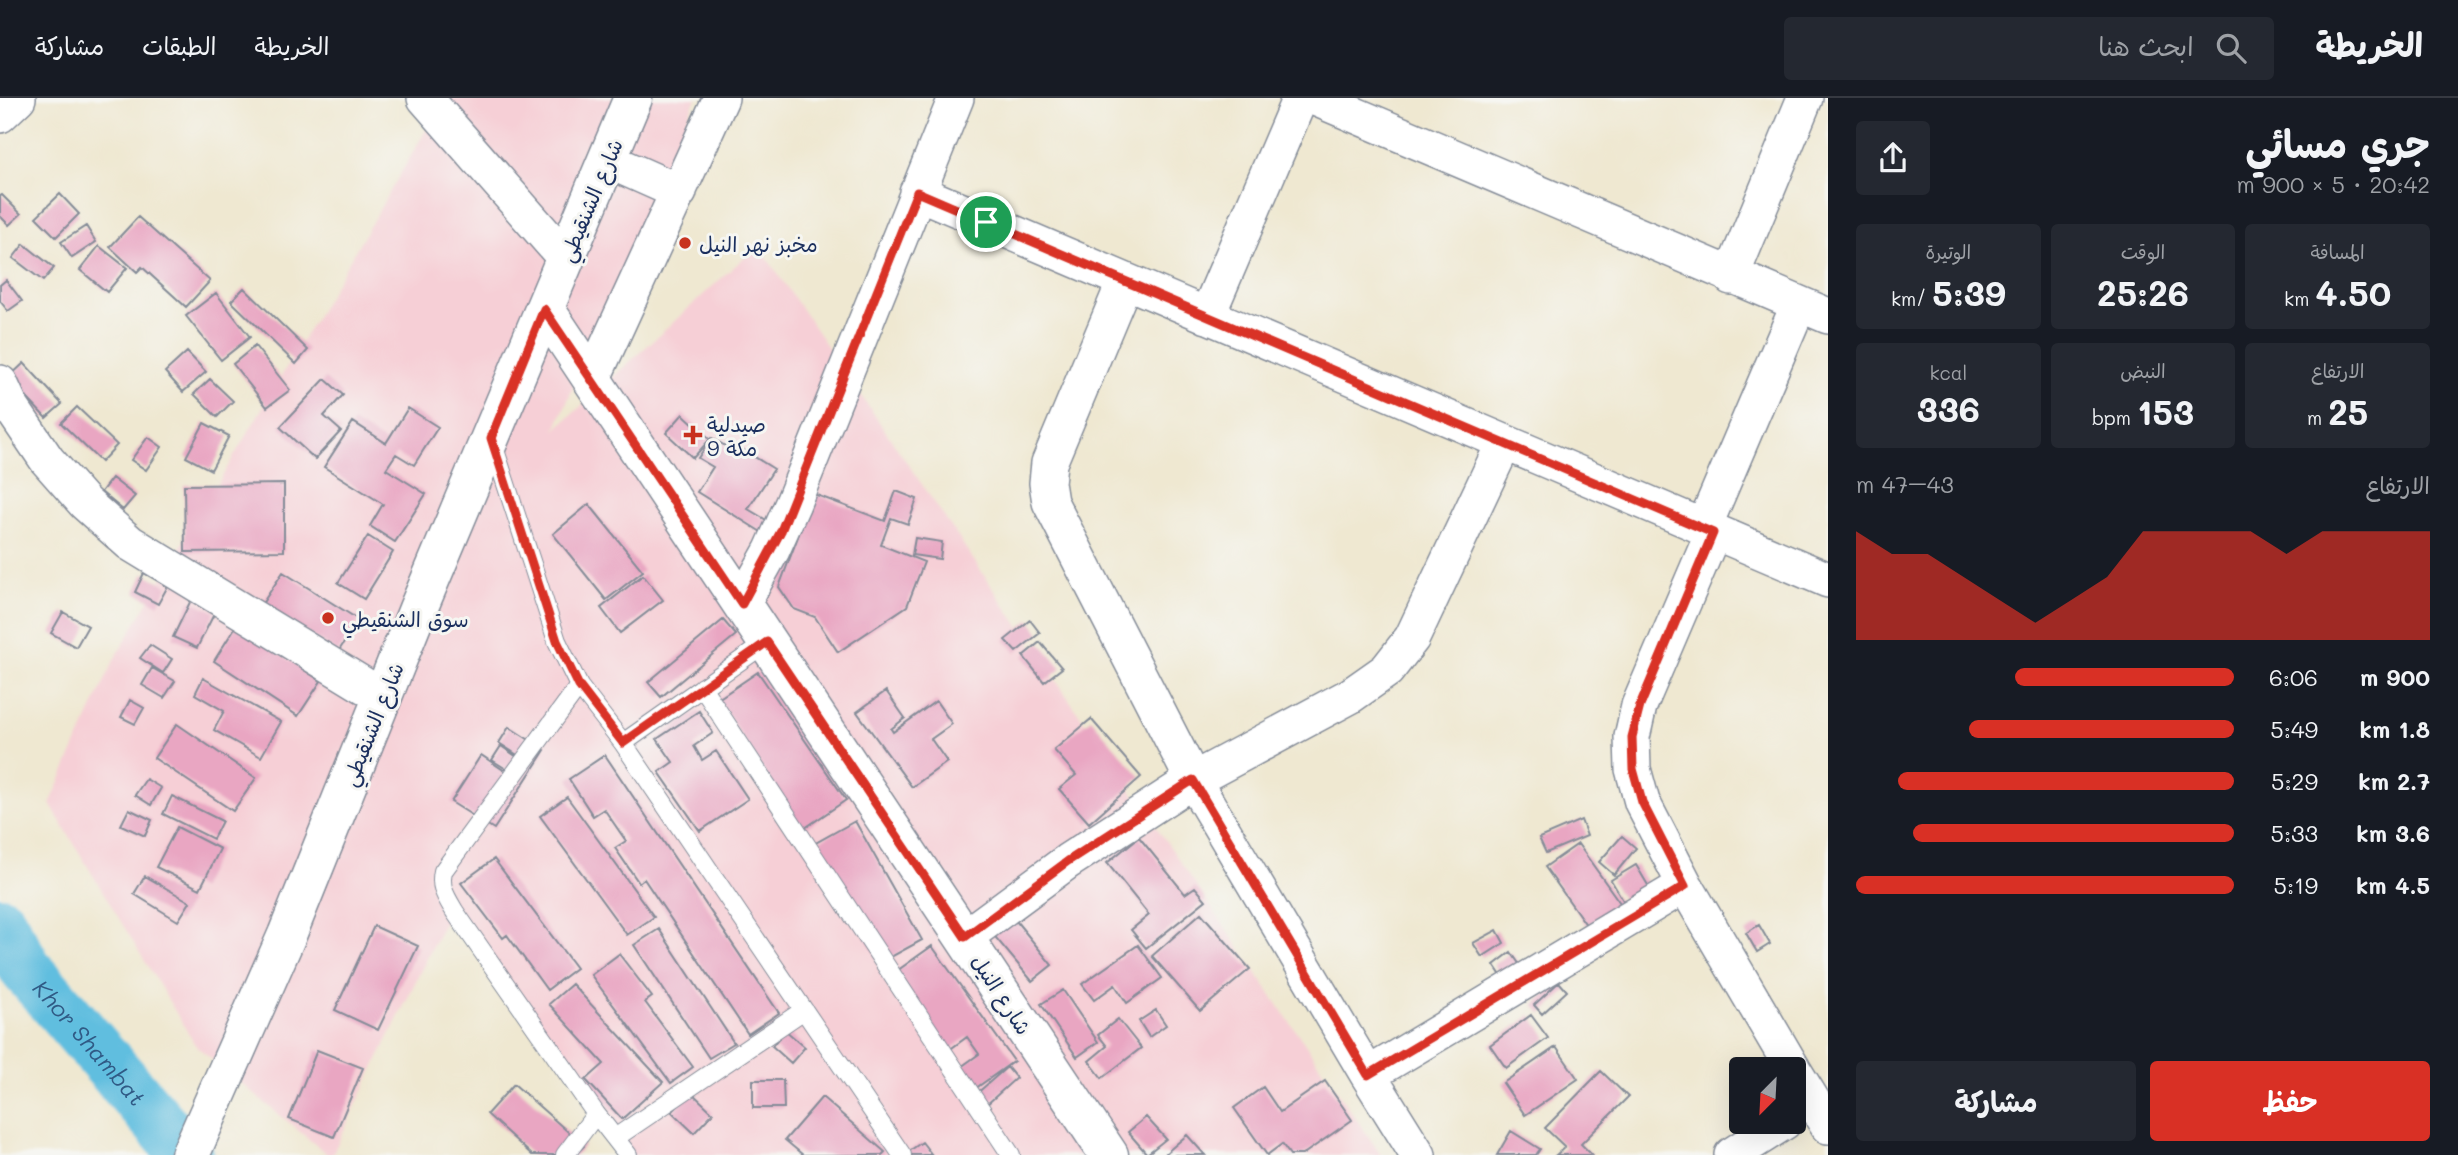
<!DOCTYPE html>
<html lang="ar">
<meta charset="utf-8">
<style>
:root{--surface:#171b24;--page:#242831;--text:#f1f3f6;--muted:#9ea1a6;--line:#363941;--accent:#d93025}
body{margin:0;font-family:Mali,"Playpen Sans Arabic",sans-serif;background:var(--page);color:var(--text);direction:rtl;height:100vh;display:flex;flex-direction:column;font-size:26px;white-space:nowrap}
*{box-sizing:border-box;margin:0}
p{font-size:23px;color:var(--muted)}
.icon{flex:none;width:38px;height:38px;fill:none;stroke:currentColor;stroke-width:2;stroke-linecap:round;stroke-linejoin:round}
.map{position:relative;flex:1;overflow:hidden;direction:ltr}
.drawer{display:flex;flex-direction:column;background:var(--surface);width:630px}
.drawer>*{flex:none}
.needle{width:46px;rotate:204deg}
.fabs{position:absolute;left:1729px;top:959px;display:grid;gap:14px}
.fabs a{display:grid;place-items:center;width:77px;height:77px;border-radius:7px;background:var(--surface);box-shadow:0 7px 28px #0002;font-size:35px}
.pin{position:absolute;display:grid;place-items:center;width:60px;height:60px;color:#fff;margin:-30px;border:4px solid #fff;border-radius:50%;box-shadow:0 2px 7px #0007}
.round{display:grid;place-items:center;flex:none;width:74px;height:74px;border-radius:7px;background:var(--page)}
.summary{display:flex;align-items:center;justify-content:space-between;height:119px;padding:0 28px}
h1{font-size:38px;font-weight:700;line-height:52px}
.figures{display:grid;grid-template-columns:repeat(3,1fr);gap:10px;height:119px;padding:7px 28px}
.figures div{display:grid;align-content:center;border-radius:7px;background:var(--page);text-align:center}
.figures b{font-size:35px;font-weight:700}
.figures small{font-size:19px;font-weight:400}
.figures p{font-size:19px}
.chart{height:196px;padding:14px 28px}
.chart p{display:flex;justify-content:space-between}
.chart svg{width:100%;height:126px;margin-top:7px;fill:var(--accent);opacity:.7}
.cta{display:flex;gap:14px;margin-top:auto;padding:14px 28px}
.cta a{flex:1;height:80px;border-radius:7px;background:var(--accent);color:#fff;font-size:28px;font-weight:700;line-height:80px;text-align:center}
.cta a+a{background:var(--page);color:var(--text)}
ul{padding:0 28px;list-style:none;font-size:23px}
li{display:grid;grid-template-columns:112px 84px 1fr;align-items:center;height:52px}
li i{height:18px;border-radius:9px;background:var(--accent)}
header{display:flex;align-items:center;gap:42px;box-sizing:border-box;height:98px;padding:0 35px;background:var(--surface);border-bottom:2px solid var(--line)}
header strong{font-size:33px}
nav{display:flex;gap:38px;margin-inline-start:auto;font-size:24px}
.search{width:490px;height:63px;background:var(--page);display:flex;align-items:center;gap:18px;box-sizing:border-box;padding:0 24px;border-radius:7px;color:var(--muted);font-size:26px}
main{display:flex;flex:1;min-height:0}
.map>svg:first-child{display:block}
.built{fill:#f6cfd6}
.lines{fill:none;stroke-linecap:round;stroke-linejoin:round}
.river{stroke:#60bedf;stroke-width:54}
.building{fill:#e9a6c2}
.service-casing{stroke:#858c98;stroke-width:20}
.minor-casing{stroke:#858c98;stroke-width:38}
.tertiary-casing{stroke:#858c98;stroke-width:41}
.service{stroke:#fff;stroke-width:18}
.minor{stroke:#fff;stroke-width:35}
.tertiary{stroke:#fff;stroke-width:38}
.route-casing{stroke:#fff;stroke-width:14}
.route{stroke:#d93025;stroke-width:9}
.poi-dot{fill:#c8321e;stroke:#f6f6f2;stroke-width:2.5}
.labels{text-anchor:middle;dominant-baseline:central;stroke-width:6;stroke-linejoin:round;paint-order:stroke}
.street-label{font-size:21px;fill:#1b2f5e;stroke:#f6f6f2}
.poi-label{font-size:21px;fill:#1b2f5e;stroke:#f6f6f2;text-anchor:start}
.water-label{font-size:23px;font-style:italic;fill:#305a85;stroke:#f6f6f2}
</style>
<header>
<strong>الخريطة</strong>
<div class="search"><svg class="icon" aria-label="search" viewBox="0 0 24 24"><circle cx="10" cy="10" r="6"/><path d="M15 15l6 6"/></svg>ابحث هنا</div>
<nav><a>الخريطة</a><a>الطبقات</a><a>مشاركة</a></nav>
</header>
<main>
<section class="drawer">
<div class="summary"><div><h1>جري مسائي</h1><p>20:42 · 5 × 900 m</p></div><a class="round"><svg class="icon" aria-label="share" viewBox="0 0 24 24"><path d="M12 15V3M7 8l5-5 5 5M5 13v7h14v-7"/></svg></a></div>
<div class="figures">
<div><p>المسافة</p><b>4.50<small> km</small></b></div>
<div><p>الوقت</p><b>25:26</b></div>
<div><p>الوتيرة</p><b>5:39<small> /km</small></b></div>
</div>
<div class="figures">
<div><p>الارتفاع</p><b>25<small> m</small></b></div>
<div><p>النبض</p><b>153<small> bpm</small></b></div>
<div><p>kcal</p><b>336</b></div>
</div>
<div class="chart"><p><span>الارتفاع</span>43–47 m</p>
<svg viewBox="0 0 160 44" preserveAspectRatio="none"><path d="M0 44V6L10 14L20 14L30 22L40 30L50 38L60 30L70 22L80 6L90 6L100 6L110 6L120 14L130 6L140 6L150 6L160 6V44z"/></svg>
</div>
<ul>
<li><b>900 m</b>6:06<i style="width:58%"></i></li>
<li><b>1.8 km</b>5:49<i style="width:70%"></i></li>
<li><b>2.7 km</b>5:29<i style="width:89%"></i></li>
<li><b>3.6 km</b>5:33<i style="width:85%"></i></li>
<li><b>4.5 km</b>5:19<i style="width:100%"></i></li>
</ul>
<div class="cta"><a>حفظ</a><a>مشاركة</a></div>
</section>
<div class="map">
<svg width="1828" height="1057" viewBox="0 0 1828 1057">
<rect width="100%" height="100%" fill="#f6f6f2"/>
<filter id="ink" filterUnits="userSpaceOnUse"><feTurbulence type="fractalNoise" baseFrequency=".0143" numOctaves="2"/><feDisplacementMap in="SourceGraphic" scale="14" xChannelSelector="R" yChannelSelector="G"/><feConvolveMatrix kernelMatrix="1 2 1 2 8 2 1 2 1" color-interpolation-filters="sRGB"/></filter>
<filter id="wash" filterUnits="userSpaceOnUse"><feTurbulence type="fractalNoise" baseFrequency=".00686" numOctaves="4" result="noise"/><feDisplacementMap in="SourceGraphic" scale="28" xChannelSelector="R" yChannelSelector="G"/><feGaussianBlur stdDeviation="1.57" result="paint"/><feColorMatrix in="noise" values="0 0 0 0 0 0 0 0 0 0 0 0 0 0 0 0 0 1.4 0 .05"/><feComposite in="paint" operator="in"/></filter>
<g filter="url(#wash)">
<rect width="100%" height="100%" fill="#efe8d1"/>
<path class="built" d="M445,0H696L555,332L758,147L1381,1057H630L453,806L332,1057H328L196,948L50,706L114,562Z"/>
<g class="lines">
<path class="river" id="s1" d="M0,825L26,871L187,1057"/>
</g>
<g id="blocks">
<path class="building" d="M60,96L79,116L56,139L36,119Z
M2,97L21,116L9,127L0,118V98Z
M138,119L210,183L186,209L142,169L137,174L110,149Z
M86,128L96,144L72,160L61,144Z
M24,146L54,170L43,183L13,160Z
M99,148L127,170L107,194L80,172Z
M6,182L22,203L8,213L0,203V187Z
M244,190L308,252L296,266L231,203Z
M216,195L250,239L221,262L186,218Z
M255,248L290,292L267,309L233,266Z
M187,254L206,274L183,294L165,274Z
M24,265L62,306L46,320L8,280Z
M210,281L233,303L217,319L194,296Z
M325,281L343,297L324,318L341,333L315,361L280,329Z
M77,309L117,347L101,364L61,325Z
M408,310L438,329L414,367L396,356L386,371L426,396L395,444L370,428L383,406L324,369L353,324L386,345Z
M683,316L710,341L693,360L666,335Z
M204,325L229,338L211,372L186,359Z
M148,339L162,349L146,372L131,362Z
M712,340L737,355L740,350L774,371L748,411L773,426L766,437L697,394L713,369L698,360Z
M112,380L135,398L123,412L101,394Z
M284,386V453L185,454L184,387Z
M896,393L917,401L908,426L891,420L881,447L924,464L907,508L838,554L815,519L794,511L779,489L814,396L885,423Z
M589,406L643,473L606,502L553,436Z
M368,438L393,454L364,501L338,485Z
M915,440L942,444L940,461L912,457Z
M283,474L359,522L338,554L262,506Z
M144,475L168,488L158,506L135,494Z
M643,477L663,502L620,535L601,510Z
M191,502L215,514L197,550L173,539Z
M63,514L88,528L76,549L51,535Z
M723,522L736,537L661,599L648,584Z
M1030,522L1040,535L1016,554L1005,542Z
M236,528L321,583L298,618L214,563Z
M1040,544L1062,570L1044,584L1023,558Z
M150,547L172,561L163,575L140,560Z
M152,570L175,583L164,600L142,587Z
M758,574L846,702L802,732L718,601Z
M203,580L281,624L261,659L214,632L224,613L195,596Z
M886,593L905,620L891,631L893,634L936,603L952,626L931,641L947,664L912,689L857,614Z
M130,602L144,610L135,626L121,619Z
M699,613L713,635L694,648L702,662L716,653L748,701L700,733L659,674L673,664L657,641Z
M1091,621L1141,679L1089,725L1059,691L1076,677L1054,652Z
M177,626L256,680L233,713L154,660Z
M509,629L545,652L494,731L451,704L481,657L514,679L525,662L499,645Z
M501,648L520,661L511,674L492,662Z
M605,657L779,915L748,936L644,781L639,785L615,750L626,743L604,711L593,718L569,681Z
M146,681L161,690L151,707L135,697Z
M172,698L222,723L213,741L163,716Z
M567,699L654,819L627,837L540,718Z
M129,711L152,722L145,738L121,727Z
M1581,722L1587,738L1546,755L1539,740Z
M855,723L922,842L880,865L814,746Z
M177,729L220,751L200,791L156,769Z
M1622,738L1636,750L1614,777L1599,764Z
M1139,739L1185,796L1195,789L1206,802L1146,850L1131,832L1149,817L1107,765Z
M1578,746L1620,805L1587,828L1545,769Z
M494,761L576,870L547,892L507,837L503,840L461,785Z
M1636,767L1649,789L1624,804L1611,782Z
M145,778L190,804L178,823L134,796Z
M1201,815L1250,871L1200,913L1152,858Z
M1012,818L1052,867L1032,883L991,834Z
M1759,827L1770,846L1757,854L1746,835Z
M374,828L418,848L378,932L335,912Z
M659,831L734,945L709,960L634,847Z
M1497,832L1504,845L1482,859L1473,845Z
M1138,847L1162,880L1127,905L1115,887L1094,902L1082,886Z
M932,848L1014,963L976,990L961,969L979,956L967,939L949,952L894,875Z
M1511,854L1522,870L1504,882L1494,867Z
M619,856L652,899L645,904L693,969L671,985L591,877Z
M1559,884L1567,893L1542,916L1534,907Z
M572,886L663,984L622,1021L586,982L604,966L549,906Z
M1063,892L1098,944L1077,959L1041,906Z
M1156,912L1166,927L1149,939L1139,923Z
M1531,917L1548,940L1506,970L1490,947Z
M1118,921L1141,950L1102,980L1089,963L1107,948L1098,937Z
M785,932L805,949L791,965L772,948Z
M1556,949L1578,981L1525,1017L1503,985Z
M317,952L363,970L334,1039L289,1021Z
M1007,969L1016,980L985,1008L975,997Z
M1601,973L1628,999L1581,1046L1592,1057H1556L1565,1049L1545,1030Z
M753,982H783L784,1010H753Z
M1325,983L1352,1022L1302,1057H1290L1282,1046L1267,1057L1234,1010L1263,989L1280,1014Z
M514,986L584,1048L575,1057H532L487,1016Z
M691,994L713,1015L694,1035L672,1014Z
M822,999L885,1054L882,1057H803L785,1042Z
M1146,1019L1166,1041L1147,1056L1128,1034Z
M1511,1033L1540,1051L1536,1057H1497Z
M1187,1037L1205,1057H1168L1166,1055Z
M922,1044L932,1057H910L908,1054Z"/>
</g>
</g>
<g filter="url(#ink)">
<use href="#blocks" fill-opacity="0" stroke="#858c98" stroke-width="2"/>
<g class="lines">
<g class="service-casing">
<path id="service" d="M493,346L557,543L579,588L623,645L902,1057
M579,588L443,773C439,790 447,800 455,814L596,1016L628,1057
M702,589L1011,1057
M623,645L767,544
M615,1040L804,912
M565,1057L596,1016"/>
</g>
<g class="minor-casing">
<path id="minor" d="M425,0L566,161
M1315,0L1828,218
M0,17L18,0
M607,62L679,94
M917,94L1828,482
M1731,179L1805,0
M1125,183L1049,365L1047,385L1050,404L1193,682L1368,977L1418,1057
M1207,218L1300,0
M592,282L721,0
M0,285L11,309L47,362L85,405L130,445L383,599
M1703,431L1799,206
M1713,435L1639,608L1632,639L1633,671L1642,704L1685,787L1793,971
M742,506L772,452L793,405L956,0
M965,839L1068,763L1193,682L1350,598L1387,572L1412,540L1504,345
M1794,973L1828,1028
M1368,977L1685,787
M1732,1057L1784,1024"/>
</g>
<g class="tertiary-casing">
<path id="tertiary" d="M545,211L1109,1057
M190,1057L287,837L418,511L633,0"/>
</g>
<use href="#service" class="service"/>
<use href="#minor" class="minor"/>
<use href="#tertiary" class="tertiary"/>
</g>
</g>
<g class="lines" filter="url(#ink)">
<g class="route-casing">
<path id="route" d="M917,94L1713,435L1640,608L1632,639L1633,671L1642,704L1685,788L1368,977L1193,682L1068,763L965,839L767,544L623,645L579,588L557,543L491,340L544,211L742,506L781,433Z"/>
</g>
<use href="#route" class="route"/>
</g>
<g class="poi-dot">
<circle cx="685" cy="145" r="7"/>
<path d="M689.5 326.5h7v7h7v7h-7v7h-7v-7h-7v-7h7z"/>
<circle cx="328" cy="520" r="7"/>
</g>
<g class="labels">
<g class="street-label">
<text transform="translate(590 102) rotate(-67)">شارع الشنقيطي</text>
<text transform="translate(372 626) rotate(-68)">شارع الشنقيطي</text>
<text transform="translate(1002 896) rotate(57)">شارع النيل</text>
</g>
<g class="poi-label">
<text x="699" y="145">مخبز نهر النيل</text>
<text x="707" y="325">صيدلية<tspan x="707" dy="24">مكة 9</tspan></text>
<text x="342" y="520">سوق الشنقيطي</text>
</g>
<g class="water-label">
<text stroke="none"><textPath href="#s1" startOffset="150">Khor Shambat</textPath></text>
</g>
</g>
</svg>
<div class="fabs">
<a><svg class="needle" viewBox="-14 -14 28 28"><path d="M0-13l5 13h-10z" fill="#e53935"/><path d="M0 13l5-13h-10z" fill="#9ea1a6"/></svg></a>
</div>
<div class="pin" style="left:986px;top:124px;background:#1e9e55"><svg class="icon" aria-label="arrive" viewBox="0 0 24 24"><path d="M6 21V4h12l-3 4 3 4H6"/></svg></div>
</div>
</main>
